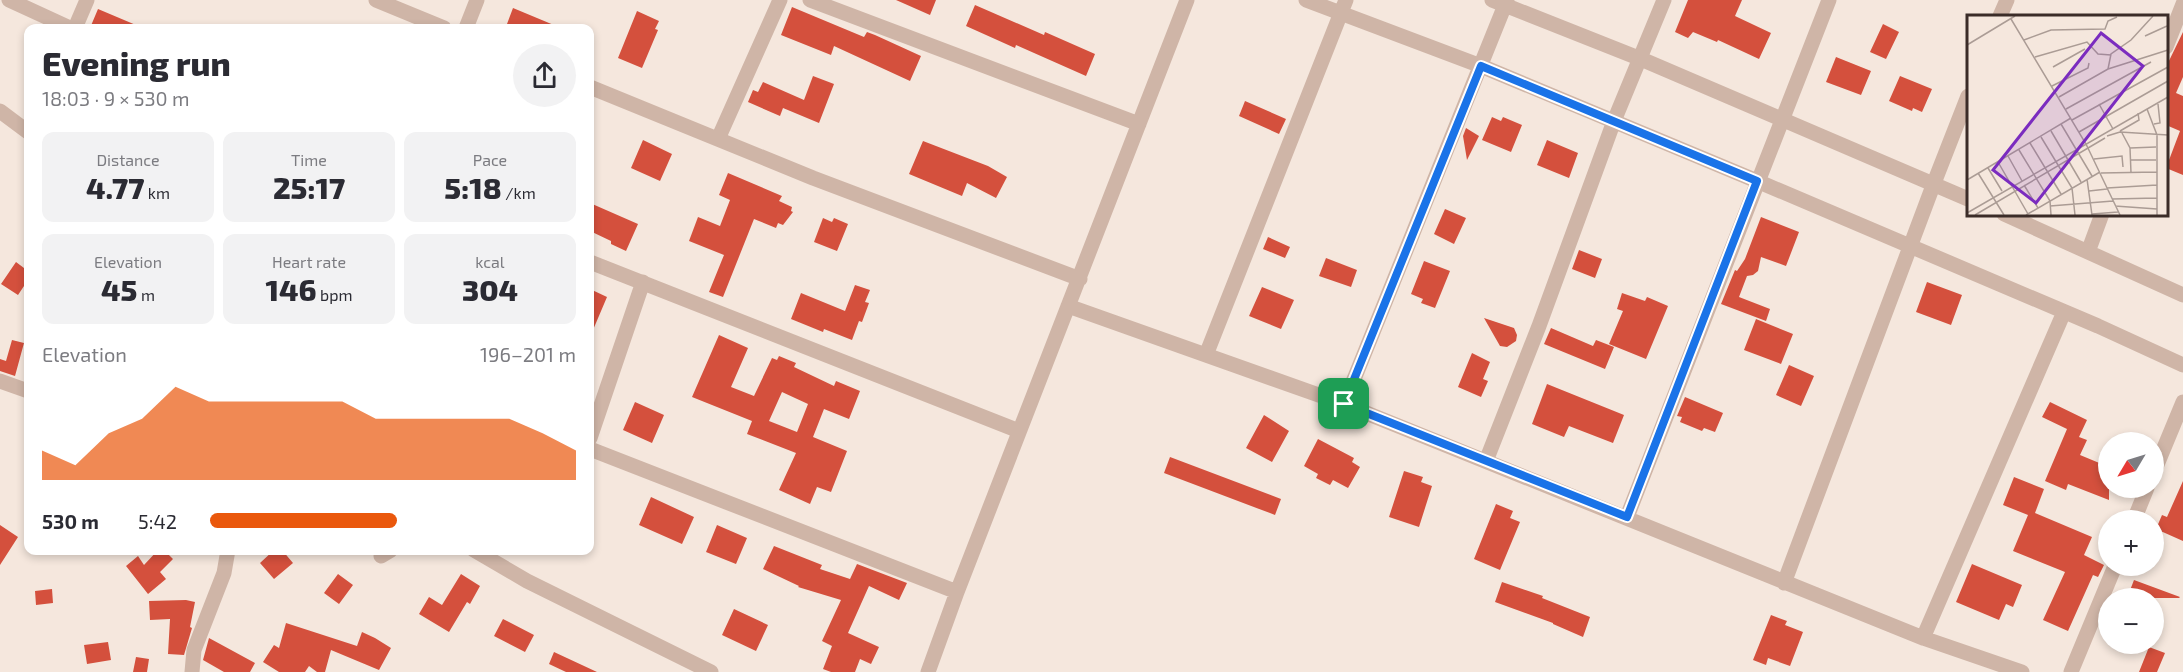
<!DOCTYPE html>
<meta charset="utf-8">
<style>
:root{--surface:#fff;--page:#f2f2f3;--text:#2b2b33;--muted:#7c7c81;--accent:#ea580c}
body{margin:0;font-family:"Exo 2",sans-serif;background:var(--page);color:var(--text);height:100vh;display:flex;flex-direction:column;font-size:22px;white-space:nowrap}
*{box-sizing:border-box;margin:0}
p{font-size:20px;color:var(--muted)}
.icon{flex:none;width:33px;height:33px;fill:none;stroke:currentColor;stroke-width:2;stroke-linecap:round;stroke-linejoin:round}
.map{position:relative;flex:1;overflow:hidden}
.details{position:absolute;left:24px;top:24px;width:570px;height:531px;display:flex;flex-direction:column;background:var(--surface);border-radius:12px;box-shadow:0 3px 9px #0003}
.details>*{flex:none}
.needle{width:39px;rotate:232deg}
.tools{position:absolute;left:2098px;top:432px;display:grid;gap:12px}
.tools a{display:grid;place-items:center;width:66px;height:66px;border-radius:50%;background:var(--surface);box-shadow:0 3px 9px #0003;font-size:30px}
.pin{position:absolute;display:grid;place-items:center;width:51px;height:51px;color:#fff;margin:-26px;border-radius:12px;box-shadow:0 3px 9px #0006}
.round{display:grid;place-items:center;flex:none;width:63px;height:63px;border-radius:32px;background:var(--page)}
.summary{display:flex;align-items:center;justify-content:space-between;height:102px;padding:0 18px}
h1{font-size:33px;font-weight:800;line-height:45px}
.metrics{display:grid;grid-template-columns:repeat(3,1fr);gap:9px;height:102px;padding:6px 18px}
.metrics div{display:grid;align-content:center;border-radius:12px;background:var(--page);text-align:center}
.metrics b{font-size:30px;font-weight:800}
.metrics small{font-size:16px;font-weight:400}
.metrics p{font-size:16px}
.chart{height:168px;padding:12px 18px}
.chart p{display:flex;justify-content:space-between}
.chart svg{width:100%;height:108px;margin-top:6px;fill:var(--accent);opacity:.7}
ul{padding:0 18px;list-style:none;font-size:20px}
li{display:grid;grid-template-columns:96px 72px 1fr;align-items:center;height:45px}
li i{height:15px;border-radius:8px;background:var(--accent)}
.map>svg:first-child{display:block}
.building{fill:#d4503d;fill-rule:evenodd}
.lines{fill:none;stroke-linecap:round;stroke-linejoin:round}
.street{stroke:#cfb5a7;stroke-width:15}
.route-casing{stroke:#fff;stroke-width:12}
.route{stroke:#1a73e8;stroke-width:8}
.inset-road{fill:none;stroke:#ab9c95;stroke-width:1.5}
.view{fill:#7b2cbf;fill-opacity:0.15;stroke:#7b2cbf;stroke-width:3}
.inset-edge{fill:none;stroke:#3b2c28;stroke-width:3}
</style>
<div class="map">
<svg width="2183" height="672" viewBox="0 0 2183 672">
<rect width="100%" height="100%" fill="#f5e7dd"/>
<path class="building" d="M896,0H936L930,15Z
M1688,0H1742L1735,16L1771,33L1759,59L1718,40L1717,42L1693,32L1688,38L1675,32Z
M975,5L1044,35L1045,32L1095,54L1086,76L1016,45L1015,48L966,26Z
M792,7L864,37L867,32L875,35L921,56L910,81L834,46L831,55L781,35Z
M513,8L561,28H517L507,24Z
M98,9L143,28H90Z
M637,11L659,21L655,29L658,30L642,68L618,58Z
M1883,24L1899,32L1886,59L1870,52Z
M2183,32V77L2176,93L2183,96V175L2166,168L2180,131L2166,125V67Z
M1836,57L1871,71L1861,95L1826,82Z
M813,76L834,84L819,123L783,108L780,116L748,102L753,90L758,92L763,82L804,100Z
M1900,76L1932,89L1922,112L1913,108L1912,111L1889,101Z
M1245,101L1286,119L1279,134L1239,116Z
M1492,117L1501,121L1503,117L1522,125L1511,152L1482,140Z
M1466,128L1479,136L1467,160L1463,136Z
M643,140L672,154L660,181L631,168Z
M1547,140L1578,153L1569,178L1537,165Z
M923,141L988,166L1007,177L996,198L967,183L962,196L909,174Z
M728,173L782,196L779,201L792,207L791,211L793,212L783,225L778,223L776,228L754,219L723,297L709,292L724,255L689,241L698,217L720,226L730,200L719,195Z
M590,203L638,224L626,251L611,244V241L590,231Z
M1445,209L1466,218L1454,244L1434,234Z
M1761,217L1799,232L1786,266L1761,257L1758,271L1753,275L1747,276L1739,297L1770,309L1766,321L1721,304L1735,270L1737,271L1745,259Z
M823,218L832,222L834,218L848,224L837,251L814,242Z
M1268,237L1290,247L1285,258L1263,249Z
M1579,250L1602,259L1595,278L1572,269Z
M1326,258L1357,270L1351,287L1319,276Z
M1424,261L1450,271L1435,308L1421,303L1423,299L1411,294Z
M16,262L28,271V280L18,295L1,284Z
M1927,282L1962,295L1951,325L1916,312Z
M855,285L870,290L865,302L869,303L862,322L859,321L852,340L824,329L823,332L791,319L801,293L845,311Z
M1262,287L1294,300L1281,329L1249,316Z
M590,289L607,297L590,337Z
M1622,293L1645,301L1647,297L1668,306L1646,359L1609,344L1623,311L1617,309Z
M1484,318L1514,328L1517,335L1516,341L1507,347L1500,346Z
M1756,319L1793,334L1781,364L1744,350Z
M1551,328L1593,346L1596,340L1614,347L1605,369L1544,344Z
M719,335L748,348L731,387L754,396L772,358L777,360L779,356L796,363L794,367L834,386L836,381L860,391L849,419L824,409L813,437L847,451L831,492L817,487L810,504L779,490L796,453L747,434L752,421L692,397ZM782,392L808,404L797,432L769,421Z
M12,340L24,343L15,376L0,371V359L6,361Z
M1472,353L1490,362L1483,379L1488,381L1481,397L1458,387Z
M1789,365L1814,376L1801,406L1776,395Z
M1547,384L1624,415L1613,443L1569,426L1564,437L1532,424Z
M1685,397L1723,413L1715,432L1704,428L1702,431L1680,422L1682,417L1677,416Z
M635,402L664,415L652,443L623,430Z
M2050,402L2087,420L2079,437L2087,440L2080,455L2109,467V500L2068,484L2066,490L2045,481L2067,429L2042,417Z
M1264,415L1289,431L1272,462L1246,448Z
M1318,439L1354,458L1352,462L1360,467L1348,488L1333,480L1330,485L1316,478L1318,474L1304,466Z
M1170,457L1281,499L1275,515L1164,473Z
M1404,471L1423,477L1421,482L1432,486L1419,527L1389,517Z
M2014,477L2044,489L2035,513L2092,537L2084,555L2104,565L2098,577L2093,575L2068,631L2043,620L2065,572L2013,551L2028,515L2003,505Z
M2183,481V541L2156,529L2162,515L2167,517Z
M651,497L694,517L682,544L639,525Z
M1496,504L1513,511L1510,518L1520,522L1500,570L1474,559Z
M0,525L18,537L0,565Z
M717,525L747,538L736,564L706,552Z
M774,546L822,565L820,569L850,579L857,564L907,583L899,600L869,586L848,633L879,647L871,664L860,659L855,672H831L823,669L832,646L822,641L841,600L798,587L799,586L763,569Z
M158,550H164L173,559L160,572L166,579L148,594L126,566L138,556L144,565Z
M274,550H282L293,563L274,579L260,563Z
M1972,564L2022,585L2013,607L2006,604L1999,620L1956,602Z
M338,574L353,585L339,604L324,593Z
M461,574L480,586L470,604L467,602L449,632L419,614L429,597L442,605Z
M2134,580L2180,597L2179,598H2127Z
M1502,582L1543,596L1542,598L1590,617L1583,637L1553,624V623L1495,602Z
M52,589L53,603L36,605L35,591Z
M186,600L195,602L190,627L192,628L184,655L168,654L170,619L150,620L149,601Z
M734,609L768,625L756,651L722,635Z
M1771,615L1787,621L1785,625L1803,632L1790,666L1768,658L1766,665L1753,660Z
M503,619L534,635L525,652L494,636Z
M286,623L357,646L362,632L375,638L391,648L379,670L331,650L325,672H317L309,666L305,672H279L263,662L274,645L279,648Z
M209,638L255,663L250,672H224L203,660Z
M108,642L111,660L87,664L84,645Z
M2149,647L2165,653L2157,672H2139Z
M554,652L597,672H566L549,664Z
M136,657L149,659L147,672H133Z"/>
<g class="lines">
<path class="street" d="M9,0L70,28
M376,0L444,28
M810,0L1139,124
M1306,0L1481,66L1757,181L2098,326L2183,365
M1492,0L1641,59L1968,199
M2000,16L2007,0
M75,28L87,0
M466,28L477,0
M2166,47L2183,4
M590,87L813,178L1080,279
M0,111L28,132
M718,139L780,0
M2004,214L2183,295
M2088,252L2102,214
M590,262L1019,431
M1068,306L1344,404L1923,638L2022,672
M1206,355L1346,0
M0,381L28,391
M1344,404L1507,0
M590,438L643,282
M590,449L957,592
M1486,461L1539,326L1614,121L1664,0
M2154,472L2183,402
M1627,517L1829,0
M2134,520L2147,488
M474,550L527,581L711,672
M381,556L391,550
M1784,583L1934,183L1968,96
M1923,638L2064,312
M192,672L194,650L224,573L228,550
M928,672L957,592L1187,0
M2071,672L2115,566"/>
</g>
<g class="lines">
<g class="route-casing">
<path id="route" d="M1481,66L1757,181L1627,517L1344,404Z"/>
</g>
<use href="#route" class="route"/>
</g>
<g transform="translate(1967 15)">
<rect width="201" height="201" fill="#f5e7dd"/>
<path class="inset-road" d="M44,4L119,129L153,200M178,21L200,11M57,25L84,15L138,14L141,6L150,2M0,30L48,1M68,42L120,27L131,39L144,40M86,52L118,34M141,54L144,39L164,25L186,1M85,71L121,53L122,48M92,82L141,54L201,35M132,89L146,114M99,94L184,47M180,94L190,120V200M105,105L201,52M94,109L125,161M187,109L193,108L191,89M84,116L114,167M153,116L172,105L171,98M112,117L201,66M155,118L163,133L164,158M140,121L153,117L201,120M74,122L105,173L108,200M63,128L94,179M163,133L189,132M52,135L83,186L84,200M41,141L55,166M127,144L155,141L156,152M163,145H189M31,147L61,199M21,153L35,176M11,158L37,200M134,158L190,157M120,164L125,200M0,165L104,103M57,170L71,193M140,173L190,170M122,176L140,174M145,184L190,183M83,191L146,186M148,191L190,194M0,198L201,82M125,199L151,197M8,200L138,123M59,200L133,157"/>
<path class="view" d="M134,18L176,51L69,188L26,155Z"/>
<rect width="201" height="201" class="inset-edge"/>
</g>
</svg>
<div class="tools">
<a><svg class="needle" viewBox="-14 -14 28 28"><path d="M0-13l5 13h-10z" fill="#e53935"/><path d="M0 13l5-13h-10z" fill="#7c7c81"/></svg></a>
<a>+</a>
<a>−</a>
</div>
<div class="pin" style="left:1344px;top:404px;background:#1e9e55"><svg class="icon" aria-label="arrive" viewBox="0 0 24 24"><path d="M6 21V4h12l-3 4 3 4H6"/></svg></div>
<section class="details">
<div class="summary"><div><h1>Evening run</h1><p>18:03 · 9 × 530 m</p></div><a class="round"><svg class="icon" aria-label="share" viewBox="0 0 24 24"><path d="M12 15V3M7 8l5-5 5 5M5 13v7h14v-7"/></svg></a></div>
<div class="metrics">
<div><p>Distance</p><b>4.77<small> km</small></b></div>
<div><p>Time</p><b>25:17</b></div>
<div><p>Pace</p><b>5:18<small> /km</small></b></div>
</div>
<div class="metrics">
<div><p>Elevation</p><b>45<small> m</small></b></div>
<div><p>Heart rate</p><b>146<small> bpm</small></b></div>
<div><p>kcal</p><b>304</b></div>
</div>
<div class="chart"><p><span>Elevation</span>196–201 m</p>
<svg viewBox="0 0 160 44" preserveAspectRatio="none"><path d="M0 44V32L10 38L20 25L30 19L40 6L50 12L60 12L70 12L80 12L90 12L100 19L110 19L120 19L130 19L140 19L150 25L160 32V44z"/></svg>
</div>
<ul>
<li><b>530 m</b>5:42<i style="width:51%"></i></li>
</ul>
</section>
</div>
